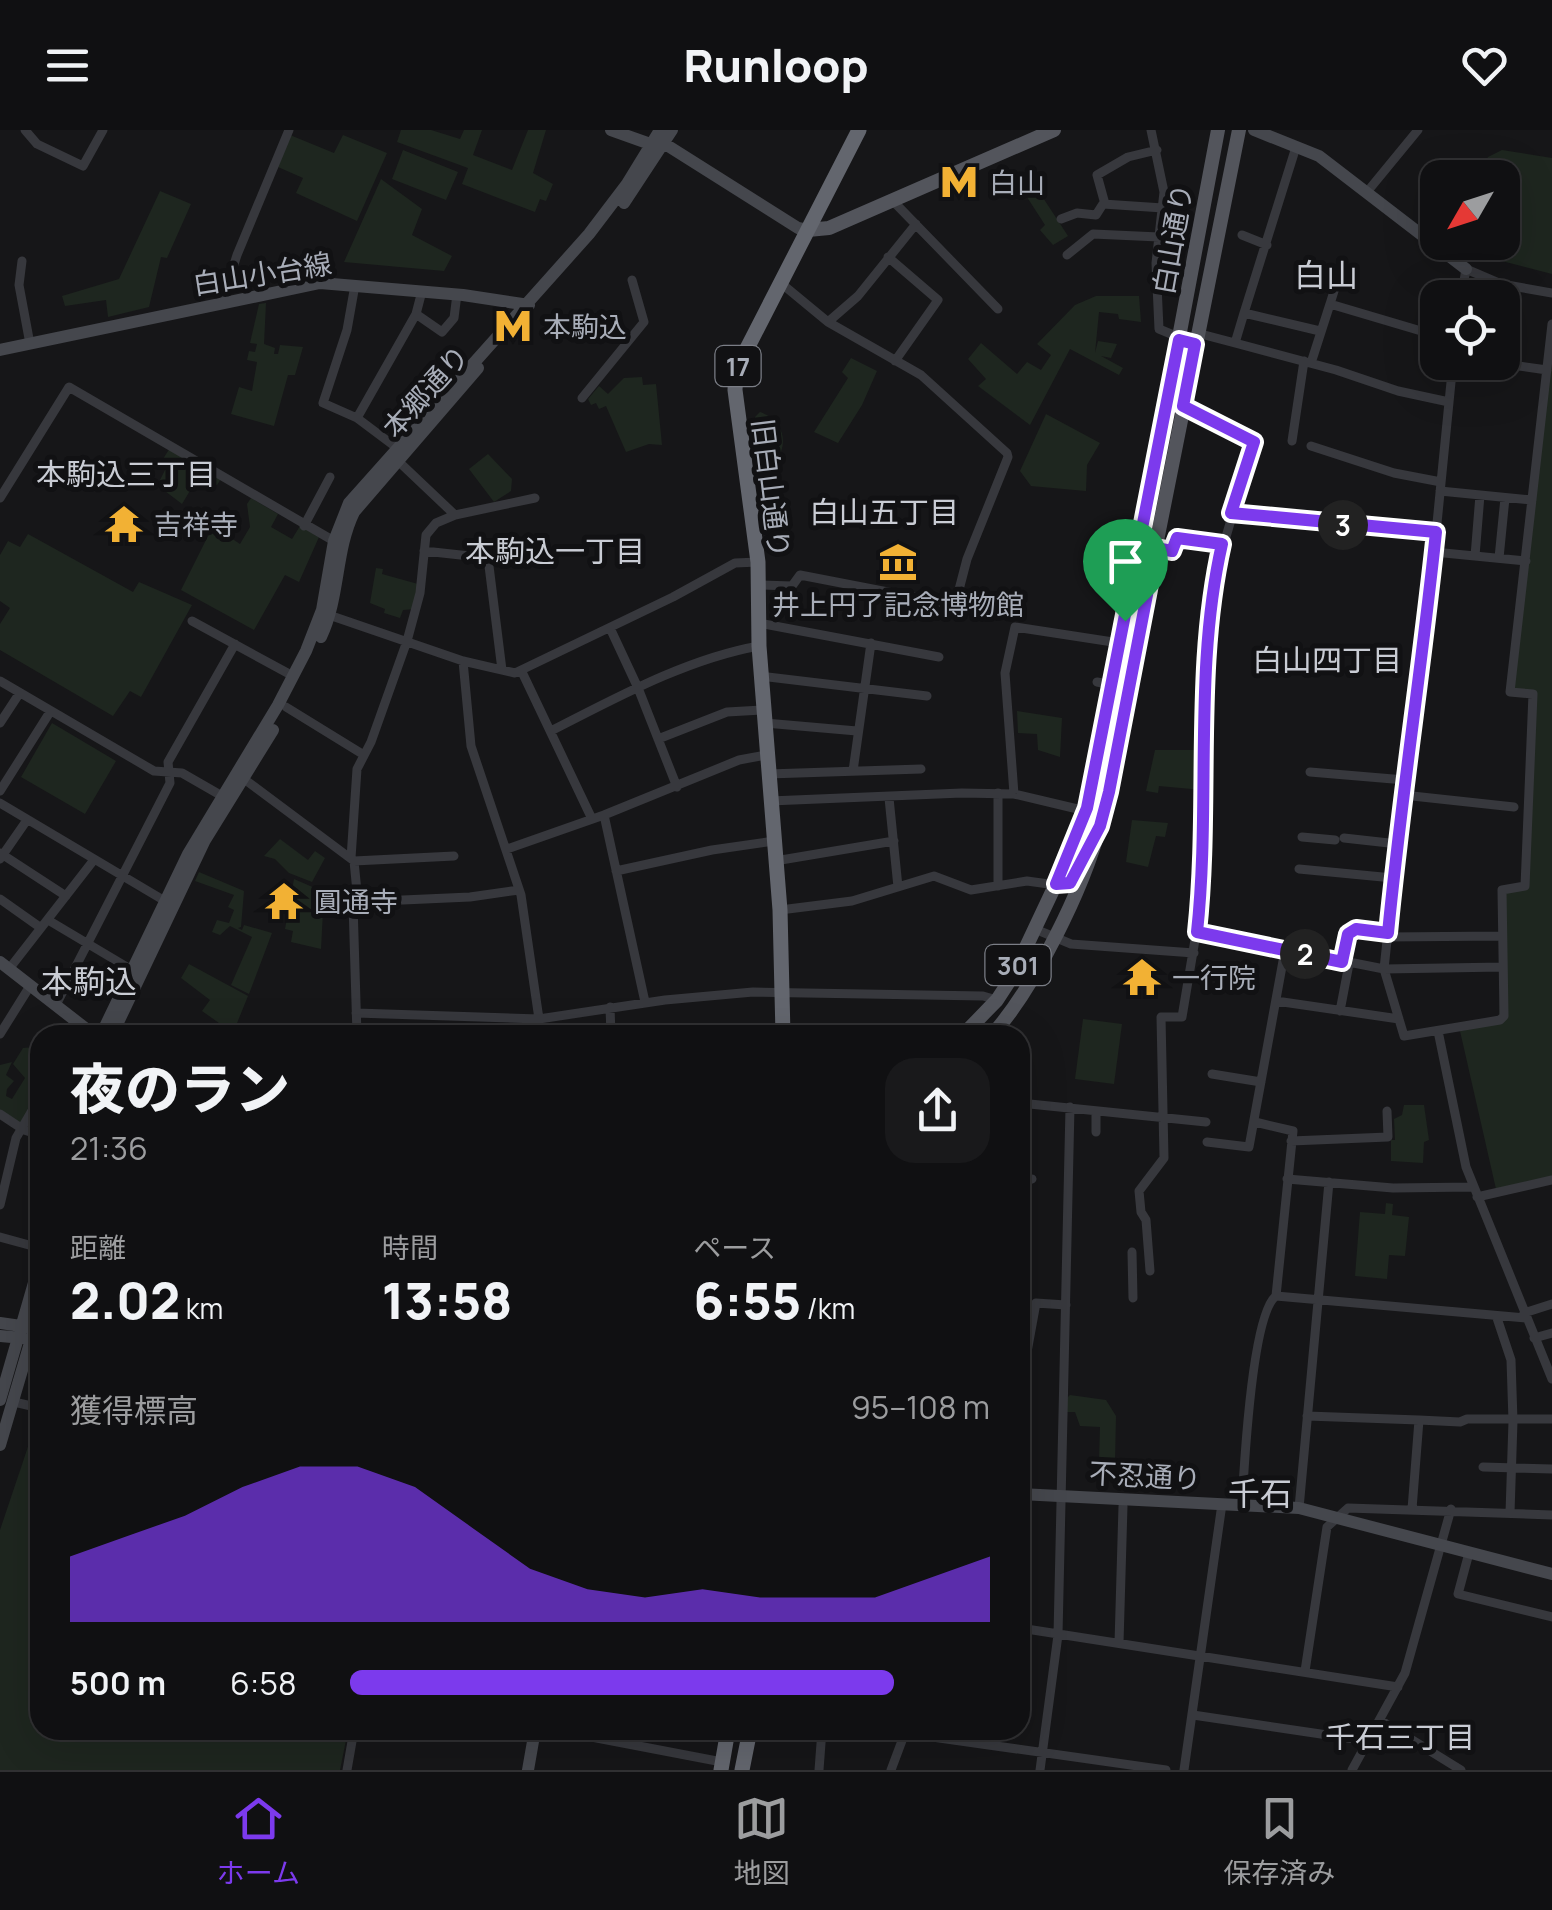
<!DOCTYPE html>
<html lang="ja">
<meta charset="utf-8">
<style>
:root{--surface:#101012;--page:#19191b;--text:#f1f3f6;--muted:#9c9d9f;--line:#303032;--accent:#7c3aed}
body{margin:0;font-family:Manrope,"Noto Sans JP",sans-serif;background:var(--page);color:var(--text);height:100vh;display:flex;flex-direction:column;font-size:38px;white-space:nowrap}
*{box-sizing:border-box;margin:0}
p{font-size:32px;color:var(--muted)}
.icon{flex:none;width:55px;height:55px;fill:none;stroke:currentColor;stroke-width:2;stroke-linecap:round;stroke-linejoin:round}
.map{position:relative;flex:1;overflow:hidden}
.sheet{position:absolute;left:30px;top:895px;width:1000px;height:715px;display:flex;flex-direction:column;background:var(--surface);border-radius:30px;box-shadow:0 10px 40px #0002,0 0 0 2px var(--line)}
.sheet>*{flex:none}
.needle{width:65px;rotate:231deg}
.tools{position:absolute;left:1420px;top:30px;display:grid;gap:20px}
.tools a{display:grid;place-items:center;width:100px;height:100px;border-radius:20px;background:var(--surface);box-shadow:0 10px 40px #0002,0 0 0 2px var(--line);font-size:50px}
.pin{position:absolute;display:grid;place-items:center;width:85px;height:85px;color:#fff;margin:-102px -42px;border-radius:50% 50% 50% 0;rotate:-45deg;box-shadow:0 0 10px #0007}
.pin .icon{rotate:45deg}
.km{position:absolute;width:50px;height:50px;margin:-25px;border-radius:50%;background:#222;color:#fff;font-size:28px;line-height:50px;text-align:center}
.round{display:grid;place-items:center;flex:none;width:105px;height:105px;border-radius:30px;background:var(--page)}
.overview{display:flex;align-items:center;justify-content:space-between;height:170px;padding:0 40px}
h1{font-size:55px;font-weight:800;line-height:75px}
.figures{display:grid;grid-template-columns:repeat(3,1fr);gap:15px;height:170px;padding:10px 40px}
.figures div{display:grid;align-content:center}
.figures b{font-size:50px;font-weight:800}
.figures small{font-size:28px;font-weight:400}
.figures p{font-size:28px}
.chart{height:280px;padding:20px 40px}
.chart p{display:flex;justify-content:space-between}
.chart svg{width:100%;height:180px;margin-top:10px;fill:var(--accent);opacity:.7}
ul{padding:0 40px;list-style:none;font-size:32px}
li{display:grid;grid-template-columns:160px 120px 1fr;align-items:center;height:75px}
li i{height:25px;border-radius:12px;background:var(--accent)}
header{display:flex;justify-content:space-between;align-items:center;height:130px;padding:0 40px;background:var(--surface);font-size:45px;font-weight:800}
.menu{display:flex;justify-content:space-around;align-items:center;height:140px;border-top:2px solid var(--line);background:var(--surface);font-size:28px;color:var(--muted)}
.menu a{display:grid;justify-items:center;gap:5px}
.menu .selected{color:var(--accent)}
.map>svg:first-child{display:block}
.green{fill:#1e261f}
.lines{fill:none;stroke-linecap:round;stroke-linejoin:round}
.street{stroke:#37383d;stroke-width:9}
.secondary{stroke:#45474d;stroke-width:12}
.primary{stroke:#53555c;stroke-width:14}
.highway{stroke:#63666e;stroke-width:15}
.route-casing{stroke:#fff;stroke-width:20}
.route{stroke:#7c3aed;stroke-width:12}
.labels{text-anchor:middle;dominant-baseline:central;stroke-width:10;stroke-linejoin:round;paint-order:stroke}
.shield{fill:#111113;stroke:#7b7e86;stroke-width:2.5}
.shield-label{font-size:25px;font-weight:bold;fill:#a8adb8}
.poi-label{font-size:28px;fill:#a8adb8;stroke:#111113;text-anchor:start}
.street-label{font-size:28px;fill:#a8adb8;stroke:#111113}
.neighbourhood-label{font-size:30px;fill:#c9ccd4;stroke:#111113}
.quarter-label{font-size:32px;fill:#c9ccd4;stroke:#111113}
</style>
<header><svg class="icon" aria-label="menu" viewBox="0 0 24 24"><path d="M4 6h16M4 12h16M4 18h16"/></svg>Runloop<svg class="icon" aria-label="heart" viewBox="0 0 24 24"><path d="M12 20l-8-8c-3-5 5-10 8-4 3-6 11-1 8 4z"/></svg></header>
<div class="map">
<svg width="1552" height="1640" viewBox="0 0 1552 1640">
<rect width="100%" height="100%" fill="#161618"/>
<path class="green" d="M401,0H431L460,9L464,0H482L473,25L512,40L528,0H546L533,43L553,54L546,71L540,69L535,82L462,54L468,38L397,12Z
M290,5L334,23L343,5L387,23L357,91L296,63L303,48L278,37Z
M403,20L458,42L446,70L392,49Z
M1502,20L1552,28V144L1498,130L1479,113L1502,112V48L1475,47L1488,27Z
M1031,44L1036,57L1068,106L1053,115L1040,100L1045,95L1025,64L1019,67L1010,52Z
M381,49L422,79L412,105L452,126L444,141L344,132Z
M160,61L191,74L167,128L161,127L149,177L108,187L106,170L65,176L62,166L119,149Z
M1096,166H1139L1141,192L1119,189L1118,184L1099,182L1095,223L1098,211L1117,214L1111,228L1101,226L1123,238L1119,245L1070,219L1030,295L978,256L986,249L968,229L981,213L1017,244L1027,232L1041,240L1051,225L1037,214L1075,175Z
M266,173L264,214L275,218L274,224H278L280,215L303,217L295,245H288L274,296L231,284L239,257L252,261L257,232L247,230L249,221L255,222L257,214L250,213L259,174Z
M1552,213V1046L1496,1059L1460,901L1499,893L1504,761L1526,757L1536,563L1514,561Z
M851,228L877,241L862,275L838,313L814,302L848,248L842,242Z
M642,247L643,255L656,254L662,315L649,314L626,322L606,276L599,279L596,273L591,275L588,269L599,256L608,264L624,248Z
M760,282C783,290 790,313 775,332L760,326L755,287Z
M1046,284L1100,313L1087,335L1086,361L1031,356L1020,341Z
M170,318L221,349L217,355L197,349L182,374L161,358L164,353L160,350L167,336L161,332Z
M488,324L512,349L511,361L494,372L469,339Z
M251,368L278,384L271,397L292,409L300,396L319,407L299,452L285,445L254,500L181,460L213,396L240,414L250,397L247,374Z
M28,404L133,462L139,452L192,475L141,567L130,561L113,586L0,520V494L10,478L0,471V425L8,411L20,417Z
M376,438L383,439L382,444L418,454L414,479L403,480L400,488L384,483L385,479L370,473Z
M1017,581L1062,588L1060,627L1038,620L1037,604L1018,603Z
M52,593L116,631L85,684L21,647Z
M1155,620H1203V660L1159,656L1158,663L1146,661Z
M1132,690L1168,693L1165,707L1156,706L1148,737L1126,732Z
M280,709L308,730L315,721L325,728L312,752L289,743L275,729L264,726Z
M199,742L244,761L241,797L238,798L242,800L244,795L272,803L249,864L231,855L252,807L230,796L220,805L212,802L217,790L229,793L234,780L228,777L234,765L195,751Z
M294,749L324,762L321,819L291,812L293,801L285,799Z
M189,834L248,866L233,903L216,902L219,893L202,881L210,870L181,848Z
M1083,889L1122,894L1114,954L1075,949Z
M40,909V940L36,948L40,951V962L23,996L0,981V935L12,932L6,945L14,951L7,959L6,966L12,969L25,948L13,934L23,918L35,917Z
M1404,975H1424L1429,1010L1424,1012L1423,1033L1391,1031V1010H1395L1394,989L1402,985Z
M1386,1073L1393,1074L1392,1085L1409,1087L1405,1126L1389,1125L1387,1149L1355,1146L1360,1082L1385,1084Z
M1070,1265L1106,1270L1116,1286L1115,1332L1099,1331L1100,1297L1080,1296L1075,1282H1067L1066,1269Z
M40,1281V1600H348L340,1640H0V1400Z"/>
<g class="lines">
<path class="street" d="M25,0L37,14L83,36L103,0
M1151,0L1164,62L1156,133L1159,199L1195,214
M1367,62L1418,0
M892,70L998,179
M1105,74L1097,45L1128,27L1157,20
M1061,89L1077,83L1096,85L1103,74L1163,78
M1242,105L1267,115
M1067,125L1093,104L1159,107
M888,127L938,170L895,231
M22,131L19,155L30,214
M355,155L347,200L323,273L357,288L401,321
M1461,168L1466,139L1501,154L1552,163
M222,173L237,125L289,0
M1330,174L1339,145
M1244,183L1296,17
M416,184L442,202L454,188L457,164
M828,192L858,166L916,94
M1320,201L1244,183L1235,213L1336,240L1398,261L1449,272
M1197,203L1235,213
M1453,232L1425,514L1409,603L1384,839L1404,906L1500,890L1504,886L1502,760L1525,756L1533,564L1510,562L1552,194
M1491,232L1547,240
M1311,233L1330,174L1438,206
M582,268L644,192L632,150
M357,288L416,184L422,161
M1292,311L1304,231
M1311,316L1394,343L1441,352
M397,330L455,385
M1440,361L1532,370
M0,368L69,257L334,411
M1231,383L1436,402
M304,396L330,347
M1156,419L1172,421L1177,408L1222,415
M424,421L488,428L502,540
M1434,422L1526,431
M1475,426L1480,365
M1499,428L1505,368
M759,455L792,456L800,445L955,475L967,429L1008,327L1007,323L921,245L828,192L782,154
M326,484L463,531L515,543L673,467L735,433L758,432
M192,491L293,546
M759,493L939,527
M610,498L638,558L677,657
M463,531L471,616L521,765L539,889
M522,542L592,689
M760,546L927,566
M0,551L154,641L182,643L222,666
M1097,552L1113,555
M286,577L364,625
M0,593L19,564
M765,593L857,601
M551,601C616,568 686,529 759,516
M658,609L727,582L762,580
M853,641L871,513
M1310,642L1405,650
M768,644L921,639
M240,646L354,731L454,726
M0,661L50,582
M998,663V756
M1403,665L1514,677
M889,668L898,757
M770,671L962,663L1014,664
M0,673L170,774
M1086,681L1014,664L1005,543L1015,497L1139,516
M604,685L645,872
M1302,707L1335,710
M1344,708L1398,714
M507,719L604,685L739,630L766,625
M0,723L66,766
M351,728L357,639L371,612L407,511L420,463L426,405L436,393L455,385L535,368
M0,729L27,690
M354,731L358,772L353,774L357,905
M775,731L894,711
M1299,739L1393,748
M616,741L712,720L774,711
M0,769L41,798
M358,772L470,767L519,760
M780,780L852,771L934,746L971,760L1027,751L1056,755
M48,790L132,840
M1035,799L1071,814L1194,823
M1197,802L1384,839L1503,837
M1387,807L1502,806
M1342,832L1348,804L1356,799L1388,803
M9,839L93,731
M1276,871L1399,889
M56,875L170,653L168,632L235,514
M610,877L611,905
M1340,881L1349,834
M356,883L539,889L665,870L753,862L983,866L997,870
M1438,901L1466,1037L1552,1249
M0,904L30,856
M1212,944L1261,952
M1020,973L1206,992
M0,984L24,1000L40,1005
M1096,1002V981
M1291,1011L1388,1007L1387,981
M1207,1012L1249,1017L1285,820
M1287,1049L1393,1058L1473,1057
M1020,1051L1032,1049
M1477,1067L1552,1050
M0,1075L16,1008L40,967
M0,1107L40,1118
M1132,1122L1133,1168
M1150,1141L1146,1090L1141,1082L1139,1061L1164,1028L1161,887H1182L1201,774L1207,535L1215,444L1254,312L1183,276
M1276,1166L1526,1188
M1524,1183L1552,1174
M1497,1188L1511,1230L1513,1291L1510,1383
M1534,1208L1552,1203
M1020,1260L1036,1173L1066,1175
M14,1272L40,1278
M1307,1286L1419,1290
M1483,1337L1552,1339
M1242,1374C1244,1338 1252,1184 1276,1166L1293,1001L1255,992
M1299,1378L1329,1052
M1412,1379L1419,1290L1460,1292L1467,1289H1552
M1469,1423L1458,1464L1552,1487
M1020,1498L1398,1557
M1119,1513L1123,1376
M1305,1541L1327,1397L1348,1378L1552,1385
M1193,1585L1368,1611
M1380,1590L1461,1640
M555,1600L722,1632
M904,1603L1166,1640
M347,1640L354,1600
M819,1640L822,1600
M891,1640L906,1600
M1040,1640L1058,1505L1070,977
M1184,1640L1222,1374
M1352,1640L1405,1543L1451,1379"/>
<path class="secondary" d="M611,0L653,15L665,14L798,98L808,100
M1254,0L1319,26L1466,139
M624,73L672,0
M0,220L320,153L463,165L529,175
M321,507C340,467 335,421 354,382L478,238
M0,832L94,905
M101,905L188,724L278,575L306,521L322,480L334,411L349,373L589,104L627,54L660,0
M112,905L205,710L273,600
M0,1193L28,1197
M0,1206L23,1208
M0,1270L40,1132
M0,1315L40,1179
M1020,1364L1299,1378L1552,1444
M528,1640L535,1600"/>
<path class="primary" d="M808,100L829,98L1054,0
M963,905L997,870L1012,847L1068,728L1087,678L1112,563L1218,0
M992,905C1035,857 1083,759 1100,696L1239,0"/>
<path class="highway" d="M783,905L780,780L759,516L758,432L735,260L736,240L859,0
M721,1640L728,1600
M742,1640L750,1600"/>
</g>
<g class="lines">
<g class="route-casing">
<path id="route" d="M1179,210L1195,214L1183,276L1254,312L1231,383L1436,402C1422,536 1401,669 1388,803L1356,799L1348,804L1342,832L1197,802C1211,674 1193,541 1222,414L1177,408L1172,421L1156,418L1109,662L1100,696L1070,753L1056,754L1087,678Z"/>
</g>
<use href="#route" class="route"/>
</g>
<defs>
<g id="metro-bare" transform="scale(3)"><path d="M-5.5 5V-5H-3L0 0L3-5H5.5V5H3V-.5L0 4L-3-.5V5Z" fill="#f2b134" stroke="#111113" stroke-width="2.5" paint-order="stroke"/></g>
<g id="temple-bare" transform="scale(3)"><path d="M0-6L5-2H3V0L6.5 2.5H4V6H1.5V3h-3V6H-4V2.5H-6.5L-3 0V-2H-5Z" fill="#f2b134" stroke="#111113" stroke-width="2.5" paint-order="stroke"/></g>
<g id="museum-bare" transform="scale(3)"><path d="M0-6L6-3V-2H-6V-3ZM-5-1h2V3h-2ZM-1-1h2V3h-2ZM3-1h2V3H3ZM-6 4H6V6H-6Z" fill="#f2b134" stroke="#111113" stroke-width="2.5" paint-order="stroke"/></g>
</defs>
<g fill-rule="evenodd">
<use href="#metro-bare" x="959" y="52"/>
<use href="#metro-bare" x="513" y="196"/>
<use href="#temple-bare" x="124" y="394"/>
<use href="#museum-bare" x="898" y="432"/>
<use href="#temple-bare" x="284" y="771"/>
<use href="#temple-bare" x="1142" y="847"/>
</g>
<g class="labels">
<g class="shield">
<rect x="715.5" y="216" width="45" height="40" rx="8"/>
<rect x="985.5" y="815" width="65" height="40" rx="8"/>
</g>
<g class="shield-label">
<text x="738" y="236">17</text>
<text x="1018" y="835">301</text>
</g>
<g class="poi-label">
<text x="989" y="52">白山</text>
<text x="543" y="196">本駒込</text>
<text x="154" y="394">吉祥寺</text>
<text x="898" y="474" text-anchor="middle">井上円了記念博物館</text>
<text x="314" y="771">圓通寺</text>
<text x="1172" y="847">一行院</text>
</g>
<g class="street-label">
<text transform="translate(1172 109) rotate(-80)">白山通り</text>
<text transform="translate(262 143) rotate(-9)">白山小台線</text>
<text transform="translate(425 261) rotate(-48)">本郷通り</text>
<text transform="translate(772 358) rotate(83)">旧白山通り</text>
<text transform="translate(1145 1345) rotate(3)">不忍通り</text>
</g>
<g class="neighbourhood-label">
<text x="126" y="343">本駒込三丁目</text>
<text x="884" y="381">白山五丁目</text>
<text x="555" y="420">本駒込一丁目</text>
<text x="1327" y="529">白山四丁目</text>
<text x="1400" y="1606">千石三丁目</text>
</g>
<g class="quarter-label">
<text x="1326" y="145">白山</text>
<text x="89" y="851">本駒込</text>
<text x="1260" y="1363">千石</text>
</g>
</g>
</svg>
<div class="tools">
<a><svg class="needle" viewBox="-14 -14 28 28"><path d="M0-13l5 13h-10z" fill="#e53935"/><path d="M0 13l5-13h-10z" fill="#9c9d9f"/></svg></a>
<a><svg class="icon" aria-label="locate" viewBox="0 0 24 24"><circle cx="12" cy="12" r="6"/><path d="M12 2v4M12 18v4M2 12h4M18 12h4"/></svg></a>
</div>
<div class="pin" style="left:1125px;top:491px;background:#1e9e55"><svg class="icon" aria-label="arrive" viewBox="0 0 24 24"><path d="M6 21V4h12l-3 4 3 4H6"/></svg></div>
<b class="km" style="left:1305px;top:824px">2</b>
<b class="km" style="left:1343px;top:395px">3</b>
<section class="sheet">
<div class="overview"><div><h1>夜のラン</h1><p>21:36</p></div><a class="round"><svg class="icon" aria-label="share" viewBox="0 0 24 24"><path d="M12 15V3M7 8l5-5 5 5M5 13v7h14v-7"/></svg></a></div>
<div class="figures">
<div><p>距離</p><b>2.02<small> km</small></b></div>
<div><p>時間</p><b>13:58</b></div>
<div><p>ペース</p><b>6:55<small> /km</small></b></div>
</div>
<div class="chart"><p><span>獲得標高</span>95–108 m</p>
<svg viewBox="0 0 160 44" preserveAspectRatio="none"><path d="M0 44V28L10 23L20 18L30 11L40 6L50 6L60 11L70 21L80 31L90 36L100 38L110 36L120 38L130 38L140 38L150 33L160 28V44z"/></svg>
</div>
<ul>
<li><b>500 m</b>6:58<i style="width:85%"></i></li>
</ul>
</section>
</div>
<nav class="menu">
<a class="selected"><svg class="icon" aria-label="home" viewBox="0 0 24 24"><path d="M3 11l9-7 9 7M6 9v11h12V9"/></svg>ホーム</a>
<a><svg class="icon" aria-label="map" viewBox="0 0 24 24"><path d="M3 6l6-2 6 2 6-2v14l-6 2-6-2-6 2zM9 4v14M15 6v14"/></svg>地図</a>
<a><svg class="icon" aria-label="saved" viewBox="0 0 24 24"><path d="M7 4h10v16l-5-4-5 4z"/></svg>保存済み</a>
</nav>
